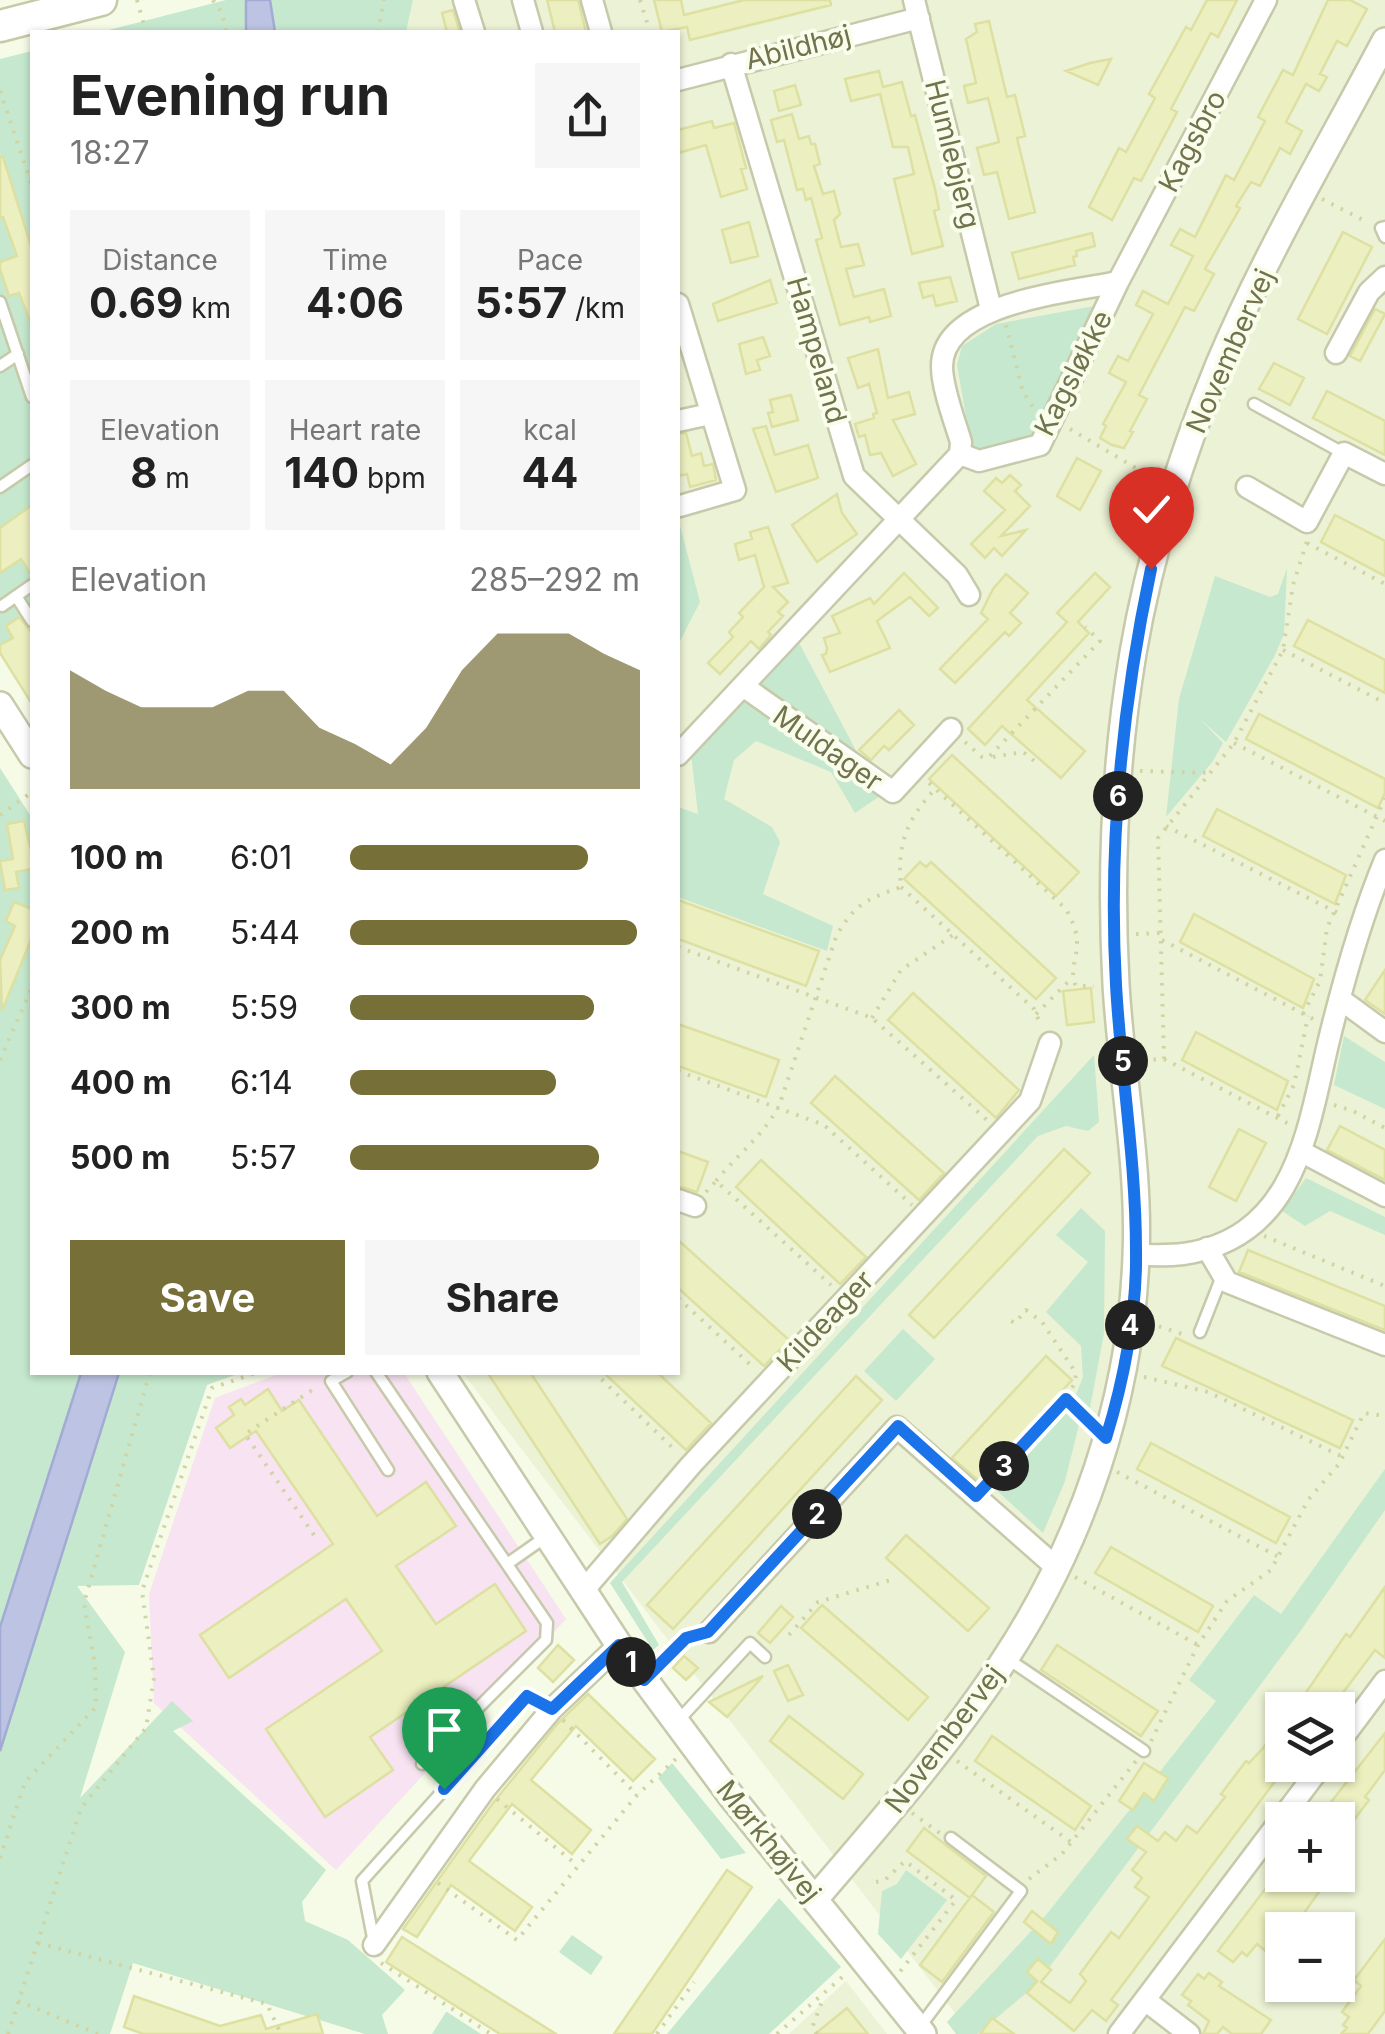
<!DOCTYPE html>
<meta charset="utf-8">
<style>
:root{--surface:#fff;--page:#f6f6f6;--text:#222;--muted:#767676;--accent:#766f38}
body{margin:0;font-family:Inter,sans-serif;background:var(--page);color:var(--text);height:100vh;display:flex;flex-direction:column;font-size:38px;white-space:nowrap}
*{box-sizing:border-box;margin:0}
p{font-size:32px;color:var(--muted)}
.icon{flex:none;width:55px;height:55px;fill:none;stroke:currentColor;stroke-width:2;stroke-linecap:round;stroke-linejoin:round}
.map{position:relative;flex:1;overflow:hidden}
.panel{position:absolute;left:30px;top:30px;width:650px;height:1345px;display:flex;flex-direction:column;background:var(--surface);border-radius:0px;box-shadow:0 2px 8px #0004}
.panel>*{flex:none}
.buttons{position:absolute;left:1265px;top:1692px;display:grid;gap:20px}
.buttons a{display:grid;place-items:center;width:90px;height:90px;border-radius:0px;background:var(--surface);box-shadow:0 2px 8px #0004;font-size:50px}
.pin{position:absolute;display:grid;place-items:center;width:85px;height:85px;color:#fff;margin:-102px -42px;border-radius:50% 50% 50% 0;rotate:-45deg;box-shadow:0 0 10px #0007}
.pin .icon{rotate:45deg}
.km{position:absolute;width:50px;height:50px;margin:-25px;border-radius:50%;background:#222;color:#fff;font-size:28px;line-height:50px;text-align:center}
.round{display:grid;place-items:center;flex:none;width:105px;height:105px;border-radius:0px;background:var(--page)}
.head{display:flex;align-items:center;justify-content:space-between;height:170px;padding:0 40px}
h1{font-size:55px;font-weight:700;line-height:75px}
.metrics{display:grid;grid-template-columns:repeat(3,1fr);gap:15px;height:170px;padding:10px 40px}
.metrics div{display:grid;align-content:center;border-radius:0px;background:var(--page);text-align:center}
.metrics b{font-size:42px;font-weight:700}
.metrics small{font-size:28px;font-weight:400}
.metrics p{font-size:28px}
.chart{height:280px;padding:20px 40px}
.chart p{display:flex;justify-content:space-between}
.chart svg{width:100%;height:180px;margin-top:10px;fill:var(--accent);opacity:.7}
.primary-button{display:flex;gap:20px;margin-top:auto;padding:20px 40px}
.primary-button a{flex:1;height:115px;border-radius:0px;background:var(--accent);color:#fff;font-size:40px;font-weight:700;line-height:115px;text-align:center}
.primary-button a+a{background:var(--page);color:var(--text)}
ul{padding:0 40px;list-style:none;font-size:32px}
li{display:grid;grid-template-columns:160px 120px 1fr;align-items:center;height:75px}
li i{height:25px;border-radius:12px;background:var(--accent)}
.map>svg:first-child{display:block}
.residential{fill:#ecf2d5;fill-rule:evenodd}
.education{fill:#f7e3f1}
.green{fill:#c5e8ce}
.water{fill:#bcc3e3;stroke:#a2abd4;stroke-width:2.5}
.building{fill:#ecefbf;stroke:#dde0a1;stroke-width:2.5}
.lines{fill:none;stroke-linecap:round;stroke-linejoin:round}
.service-casing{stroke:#c6c9aa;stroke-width:15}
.minor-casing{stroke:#c6c9aa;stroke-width:25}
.tertiary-casing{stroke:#c6c9aa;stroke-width:30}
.secondary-casing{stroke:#c6caa6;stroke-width:35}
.path{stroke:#d1d3a2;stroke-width:4;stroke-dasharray:2.5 8;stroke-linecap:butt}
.service{stroke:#fff;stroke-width:10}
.minor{stroke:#fff;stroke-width:20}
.tertiary{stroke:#fff;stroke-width:25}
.secondary{stroke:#fff;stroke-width:30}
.route-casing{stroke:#fff;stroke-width:20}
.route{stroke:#1a73e8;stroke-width:12}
.labels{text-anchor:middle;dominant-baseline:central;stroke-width:8;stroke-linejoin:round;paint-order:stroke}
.street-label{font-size:28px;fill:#72734c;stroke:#f9feec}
</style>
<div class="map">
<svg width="1385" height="2034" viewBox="0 0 1385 2034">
<rect width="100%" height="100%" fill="#f5fbe6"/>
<path class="residential" d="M413,0H1385V2034H971L463,1373L678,1372V32H406ZM1282,1710H1338V1765H1282ZM1282,1820H1338V1875H1282ZM1282,1930H1338V1985H1282Z
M846,1981L887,2034H789Z"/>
<path class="education" d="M281,1373H404L566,1619L336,1870L154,1703L149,1594L215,1398Z"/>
<path class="green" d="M226,0H413L406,32H101Z
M32,51V699L0,650V59Z
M1100,305L1034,437L979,454L971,445L957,365L962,346L996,324Z
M678,518L700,602L678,645Z
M1287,568L1284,634L1274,657L1226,742L1201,720L1223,743L1213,761L1166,817L1179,699L1215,576L1270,597L1278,594Z
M798,641L880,796L855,813L831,772L756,741L734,760L724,799L772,827L780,842L763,894L833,926L827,951L678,897V807L698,814L691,754Z
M0,768L32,818V1372L240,1373L207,1385L139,1585L77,1586L125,1652L80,1798L172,1701L193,1721L173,1731L326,1870L302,1902L305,1921L348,1940L405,1990L382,2015L388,2034H365L133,1963L110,2034H0Z
M1344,1036L1385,1062V1109L1334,1085Z
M1094,1055L1099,1122L1088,1131L1066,1126L1038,1136L622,1582L659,1645L653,1650L610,1583Z
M1306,1178L1385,1217V1235L1330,1211L1305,1226L1282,1211Z
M1081,1208L1105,1231L1104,1333L1090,1408L1073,1402L1083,1377L1081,1346L1046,1312L1088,1262L1056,1235Z
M903,1329L935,1359L896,1401L864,1371Z
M1064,1405L1081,1417L1065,1481L1043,1533L990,1484Z
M1385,1469V1510L1299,1633L1036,1985L977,2034H956L947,2022L1046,1915L1216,1701L1189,1680L1254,1595L1281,1614Z
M672,1763L746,1853L721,1859L658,1778Z
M906,1870L947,1900L901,1959L878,1934L882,1891L897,1884Z
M779,1898L841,1967L769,2034H667Z
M572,1935L603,1957L591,1975L559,1952Z
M446,2012H447L481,2034H432Z"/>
<path class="water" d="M246,0H270L275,32H246Z
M81,1373H119L0,1751V1627Z"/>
<path class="building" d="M547,0H578L586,32H555Z
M654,0H681L684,15L744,0H830L831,5L690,40L687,27L662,32Z
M1207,0H1237L1218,37L1211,33L1171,109L1177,112L1141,181L1134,178L1112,220L1089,207L1119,148L1126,152L1155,98L1149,94L1186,27L1191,30Z
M1328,0H1350L1367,9L1347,46L1337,41L1320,74L1327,77L1319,91L1306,84L1286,122L1302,131L1290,154L1280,148L1260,186L1251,182L1236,206L1240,208L1205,269L1214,274L1194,311L1185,307L1139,395L1147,399L1130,431L1133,432L1124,448L1112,445L1100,438L1106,426L1103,424L1126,382L1109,373L1118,356L1128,361L1153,314L1136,305L1143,291L1168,304L1193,256L1171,245L1180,229L1195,237L1226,175L1234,180L1265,121L1258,117L1283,70L1293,75Z
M453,10L460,32H447L442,13Z
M989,21L1007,97L1015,95L1025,136L1017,138L1035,212L1009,219L997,172L984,175L977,148L999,142L988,98L968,103L964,86L976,83L966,39L977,32L975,24Z
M1111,59L1098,85L1066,71L1090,63Z
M879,71L883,87L902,82L911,116L915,115L935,189L939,209L934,211L943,246L912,254L894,179L914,174L908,147H893L880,94L851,101L845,79Z
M795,85L801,105L779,111L774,91Z
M792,114L799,139L809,136L811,144H815L820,164L814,166L823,194L834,191L840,214L834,220L841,247L858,244L864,265L846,269L854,297L884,289L891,316L870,322L869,317L840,325L816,240L822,238L811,198L806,200L803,189L797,190L784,140L777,142L771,120Z
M712,121L714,128L734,123L746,168L741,169L747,189L721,197L706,145L678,153V130Z
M0,157H3L32,249V326L19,293L9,296L0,269V262L17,256L3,217L0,218Z
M749,222L758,256L731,263L722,230Z
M1343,232L1372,247L1327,334L1298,319Z
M1092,233L1095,246L1076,251L1077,256L1073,257L1075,265L1019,279L1012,253Z
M950,277L957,301L936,306L933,295L923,298L919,283Z
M770,280L777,303L718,321L713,304Z
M1375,309L1385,314L1360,361L1350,356Z
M763,337L770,356L757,360L760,370L746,374L739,344Z
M878,349L888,398L909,392L915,414L893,420L916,464L893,476L881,453L870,455L865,435L859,437L855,424L874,418L873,414L877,413L869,384L858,388L848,358Z
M1274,363L1304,378L1290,405L1259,389Z
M1327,391L1385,421V455L1313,418Z
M791,395L798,420L772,427L768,413L773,412L770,400Z
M766,426L775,455L808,445L818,478L776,492L753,429Z
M686,433L692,456L701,453L704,466L713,464L716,480L690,487L687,474L678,476V434Z
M1077,458L1101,471L1080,510L1057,496Z
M1010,475L1021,485L1015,491L1030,506L1001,536L1026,530L1002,556L994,548L985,558L971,544L1005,510L984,491L996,478L1002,483Z
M837,494L842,513L857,534L817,562L792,525Z
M32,505V576L21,559L0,573V528Z
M1335,515L1385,541V576L1321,542Z
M768,527L788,583L773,587L788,602L778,612L783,616L768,632L771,635L759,649L751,641L720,674L708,663L733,637L729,632L743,617L739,613L764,587L755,555L739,560L735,544L752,539L750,532Z
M904,573L938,608L929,616L910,597L877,621L890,648L830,672L822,655L826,654L827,648L824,638L840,633L832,616L870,598L874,604Z
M1095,573L1110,587L1078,622L1089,633L1027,700L1085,751L1061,778L1002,726L985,745L968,729L1067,622L1057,613Z
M1006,574L1028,593L1010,613L1021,623L1009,636L1005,632L955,683L940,669L988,619L981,613L993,589Z
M19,617L32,633V704L0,653V645L13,638L6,626Z
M1308,620L1385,660V693L1294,646Z
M899,710L914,725L889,750L884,746L871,760L859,750Z
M1259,714L1385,779V793L1378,808L1246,739Z
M952,755L1079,872L1056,896L929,779Z
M1217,809L1346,875L1335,904L1203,836Z
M24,821L32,854V869L16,872L19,888L5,890L0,861L13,859L7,824Z
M920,862L926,867L931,862L1056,978L1036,999L904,879Z
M678,900L819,951L806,986L678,939Z
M14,902L32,909V937L2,1011L0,960L15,926L6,921Z
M1194,914L1314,979L1303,1008L1180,942Z
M1385,970V1014L1365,1000Z
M1091,988L1094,1022L1067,1025L1063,991Z
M913,993L1019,1090L996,1118L888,1020Z
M678,1024L779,1060L766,1097L678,1066Z
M1196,1032L1288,1081L1277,1110L1182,1060Z
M835,1076L944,1173L919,1200L811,1103Z
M1340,1126L1385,1150V1180L1327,1150Z
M1239,1129L1266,1143L1236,1201L1209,1187Z
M1064,1149L1090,1173L934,1338L909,1315Z
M678,1151L708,1162L697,1192L678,1186Z
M761,1160L866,1257L840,1284L736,1187Z
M678,1240L789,1340L764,1366L678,1288Z
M1248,1250L1385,1306V1330L1239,1272Z
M1176,1338L1353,1420L1340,1448L1162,1366Z
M1046,1356L1072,1380L979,1481L952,1458Z
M487,1372H530L627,1519L612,1536L600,1544Z
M603,1372H657L711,1423L686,1450Z
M856,1376L882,1400L673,1629L647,1605Z
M268,1389L282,1411L299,1400L377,1516L426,1482L456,1526L396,1566L436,1624L495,1584L526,1631L370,1737L393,1770L325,1817L266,1729L382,1651L346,1599L229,1678L200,1635L333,1544L256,1431L230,1448L216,1428L234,1415L229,1407L241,1399L245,1405Z
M1151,1443L1290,1517L1276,1543L1137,1469Z
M906,1535L989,1608L968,1631L886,1558Z
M1111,1547L1213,1606L1198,1632L1095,1573Z
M1385,1587V1658L1375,1650L1336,1702L1330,1697L1321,1710H1294L1346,1634L1350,1637Z
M822,1605L928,1697L908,1720L801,1628Z
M781,1606L793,1617L770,1643L758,1633Z
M558,1645L574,1660L553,1682L538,1668Z
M1057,1645L1158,1711L1141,1736L1041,1670Z
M684,1656L698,1668L686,1680L673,1668Z
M788,1665L803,1695L788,1701L774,1671Z
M763,1676L727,1717L709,1702Z
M588,1694L655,1759L633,1781L576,1726L531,1780L591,1830L572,1854L512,1804L469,1861L532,1907L515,1931L451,1885L417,1937L403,1929L493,1803L558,1723Z
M789,1716L863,1774L843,1799L770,1741Z
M1282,1722V1772L1111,2000L1118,2005L1106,2021L1092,2010L1074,2031L1027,1993L1037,1981L1027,1972L1038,1959L1051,1970L1041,1982L1070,2003L1086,1981L1080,1974L1111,1932L1119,1938L1149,1897L1135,1887L1142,1878L1132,1870L1146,1852L1127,1839L1137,1826L1158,1841L1165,1832L1176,1841L1187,1826L1197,1833L1225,1797L1221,1794L1246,1761L1249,1763L1263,1748Z
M1385,1733V1770L1365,1797L1369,1800L1338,1841V1820H1317Z
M992,1736L1091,1806L1075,1830L975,1761Z
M1144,1763L1168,1778L1154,1801L1144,1793L1133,1810L1119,1801Z
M924,1828L986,1876L970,1898L907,1851Z
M727,1870L752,1887L652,2034H614Z
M1276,1875H1331L1292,1930H1282V1945L1273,1957L1257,1944L1247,1956L1242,1952L1233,1962L1218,1951Z
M972,1895L994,1912L942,1982L920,1965Z
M1032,1911L1058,1932L1051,1944L1024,1922Z
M402,1937L556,2034H500L386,1962Z
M1385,1939V2011L1368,2034H1341L1347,2028L1343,2025L1349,2017L1342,2012L1361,1986L1354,1980Z
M1209,1973L1222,1982L1219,1986L1271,2020L1261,2034H1232L1223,2027L1217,2034H1203L1209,2021L1188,2005L1191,2001L1182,1995L1198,1974L1204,1979Z
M134,1996L220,2026L261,2015L266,2029L317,2014L323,2034H143L124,2027Z
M847,2008L868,2034H815Z
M992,2018L1014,2034H980Z"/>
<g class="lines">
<g class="service-casing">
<path id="service" d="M1385,227L1381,228L1385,237
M0,302L32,397
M0,366L18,354
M1254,404L1343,453
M0,487L32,465
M16,596L32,621
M2,606L32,585
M1200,1332L1222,1276
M347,1372L331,1381L388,1470
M376,1372L547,1623L546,1640L422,1764
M507,1564L547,1536
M1008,1659L1144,1751
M677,1722L750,1643L765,1657
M374,1943L362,1881L527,1697L551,1708
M919,2028L1021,1891L951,1838"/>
</g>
<g class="minor-casing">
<path id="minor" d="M464,0L474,32
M523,0L532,32
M592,0L601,32
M914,0L991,309
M731,64L854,476L957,575L969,595
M678,80L919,18
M678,304L735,490L680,506
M1336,353L1369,292L1385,277
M678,421L710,414
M960,454L979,461L1040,445L1118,282L1266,0
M1247,487L1307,522L1344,453L1385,474
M743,686L893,792L951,729
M678,755L960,454L961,442C955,422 942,388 942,367C941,302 1072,292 1118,282
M1340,999L1385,1032
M1302,1152L1385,1196
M678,1200L695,1206
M1207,1248L1227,1282L1385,1345
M1137,1255C1152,1255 1168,1256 1183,1254C1295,1238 1307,1133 1328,1044C1343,982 1361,918 1385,860
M583,1591L691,1465L1030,1101L1050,1043
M709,1632L897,1427L1057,1568
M1338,1744L1385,1681
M374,1945L485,1789L552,1709L619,1645
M1145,2000L1189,2034
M1119,2034L1322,1765"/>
</g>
<g class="tertiary-casing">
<path id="tertiary" d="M0,705L32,755
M440,1372L619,1645L731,1796L923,2034
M815,1899C880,1823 948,1746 1003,1662C1082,1543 1131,1400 1136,1256C1140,1165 1121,1074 1116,984C1110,875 1115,761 1133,653C1150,554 1181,456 1219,364C1266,253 1329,147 1385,41"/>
</g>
<g class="secondary-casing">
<path id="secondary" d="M0,26L101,0"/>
</g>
<path class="path" d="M137,0L146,32
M213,0L222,13L226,32
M640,0L650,32
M378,32L384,0
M0,91L32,186
M1322,199L1367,222
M1006,325L1023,392L1035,410
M1070,429L1156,480
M1307,543L1385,584
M1283,650L1385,703
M965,742L982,757L988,758L1100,641L1085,627
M1234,743L1385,821
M993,757L1023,752L1038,764
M1140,771L1210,773
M929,783L1066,909C1072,921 1077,930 1077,943C1077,958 1069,973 1076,986H1094
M0,815L32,792
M1166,826L1344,916
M901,887L1034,1009L1041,1026
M1136,934L1161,933
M1162,940L1317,1021
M678,947L872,1018L987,1120
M1036,1014L1072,978
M1303,1014L1320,981L1327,928L1385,798
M872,1018L901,970L953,935
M1164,1059L1289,1124
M0,1060L32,987
M1143,1060L1164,1059L1158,838L1234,743L1283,650L1293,585L1308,538
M678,1071L824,1125L912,1205
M1334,1105L1353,1111L1385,1128
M1278,1116L1294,1085L1308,1016
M716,1181C737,1155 763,1136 779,1106L836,937C853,905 867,899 901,887C897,844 906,821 935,789
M706,1192L716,1181L831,1285
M1264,1236L1385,1286
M678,1298L755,1369
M1149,1323L1188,1336
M594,1372L677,1452
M1144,1377L1208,1392L1343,1457
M1067,1400L1089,1421
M1117,1472L1277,1556
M989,1482L1065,1399L1075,1383L1076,1373L1042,1322L1026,1310L1015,1323L1011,1321
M314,1535L245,1434L317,1387
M1075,1577L1198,1645
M789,1635L818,1602L894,1579
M658,1666L685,1638L692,1636
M563,1720L637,1795
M1151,1741L1198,1645L1227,1601L1271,1570L1308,1500L1339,1464L1364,1413L1385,1416
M957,1761L1071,1842
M497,1799L578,1866
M912,1813L941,1834
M0,1858L25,1782L96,1707L95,1665L84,1603L150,1372
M1029,1879L1062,1854L1136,1761
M876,1882L885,1880L905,1861L956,1900L899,1973
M438,1883L517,1940L637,1795L677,1758
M38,1943L267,2004L281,2034
M381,1963L491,2034
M18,2001L98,2034
M8,2034L81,1808L146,1728L154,1678L142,1591L212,1388L258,1372
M657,2034L694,1982
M777,2034L848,1972
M817,2034L812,2028L824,1996"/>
<use href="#service" class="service"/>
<use href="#minor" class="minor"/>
<use href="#tertiary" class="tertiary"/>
<use href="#secondary" class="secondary"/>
</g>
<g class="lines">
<g class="route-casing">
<path id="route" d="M444,1789L527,1696L552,1709L619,1645L644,1680L686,1638L708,1632L898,1426L976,1496L1066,1399L1106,1438C1124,1380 1137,1312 1136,1251C1136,1162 1121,1074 1116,985C1108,845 1122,706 1151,569"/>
</g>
<use href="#route" class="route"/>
</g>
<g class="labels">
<g class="street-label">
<text transform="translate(798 47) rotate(-14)">Abildhøj</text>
<text transform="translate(1192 141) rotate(-62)">Kagsbro</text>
<text transform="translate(953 154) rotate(76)">Humlebjerg</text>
<text transform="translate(817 350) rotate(74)">Hampeland</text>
<text transform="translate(1230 351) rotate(-66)">Novembervej</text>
<text transform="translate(1073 373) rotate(-63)">Kagsløkke</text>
<text transform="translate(828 748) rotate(35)">Muldager</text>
<text transform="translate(825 1321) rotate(-47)">Kildeager</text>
<text transform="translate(944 1739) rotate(-53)">Novembervej</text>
<text transform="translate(769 1841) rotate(51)">Mørkhøjvej</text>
</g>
</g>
</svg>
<div class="buttons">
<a><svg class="icon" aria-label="layers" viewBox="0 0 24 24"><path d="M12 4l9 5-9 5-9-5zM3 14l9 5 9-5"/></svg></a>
<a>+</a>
<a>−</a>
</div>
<div class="pin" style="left:444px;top:1789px;background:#1e9e55"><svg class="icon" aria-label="arrive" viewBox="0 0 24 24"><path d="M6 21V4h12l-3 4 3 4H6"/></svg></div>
<div class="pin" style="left:1151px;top:569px;background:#d93025"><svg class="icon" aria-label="check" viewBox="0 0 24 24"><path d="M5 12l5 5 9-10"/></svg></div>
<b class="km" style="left:631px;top:1662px">1</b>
<b class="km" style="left:817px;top:1514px">2</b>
<b class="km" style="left:1004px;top:1466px">3</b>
<b class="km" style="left:1130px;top:1325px">4</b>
<b class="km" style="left:1123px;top:1061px">5</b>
<b class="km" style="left:1118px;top:796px">6</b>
<section class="panel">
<div class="head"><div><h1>Evening run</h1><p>18:27</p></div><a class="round"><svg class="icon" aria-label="share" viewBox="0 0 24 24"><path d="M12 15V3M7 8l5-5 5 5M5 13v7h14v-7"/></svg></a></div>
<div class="metrics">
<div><p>Distance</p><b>0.69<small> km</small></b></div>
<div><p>Time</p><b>4:06</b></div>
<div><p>Pace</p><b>5:57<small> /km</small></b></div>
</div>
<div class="metrics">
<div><p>Elevation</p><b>8<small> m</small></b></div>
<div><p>Heart rate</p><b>140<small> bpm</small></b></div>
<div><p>kcal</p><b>44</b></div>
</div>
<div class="chart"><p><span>Elevation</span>285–292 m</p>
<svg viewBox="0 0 160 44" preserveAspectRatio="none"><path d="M0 44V15L10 20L20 24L30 24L40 24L50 20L60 20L70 29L80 33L90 38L100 29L110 15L120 6L130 6L140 6L150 11L160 15V44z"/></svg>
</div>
<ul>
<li><b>100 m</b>6:01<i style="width:82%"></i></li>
<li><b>200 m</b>5:44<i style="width:99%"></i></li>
<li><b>300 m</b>5:59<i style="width:84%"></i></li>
<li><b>400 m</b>6:14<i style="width:71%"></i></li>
<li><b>500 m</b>5:57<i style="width:86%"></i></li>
</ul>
<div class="primary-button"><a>Save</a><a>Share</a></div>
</section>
</div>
